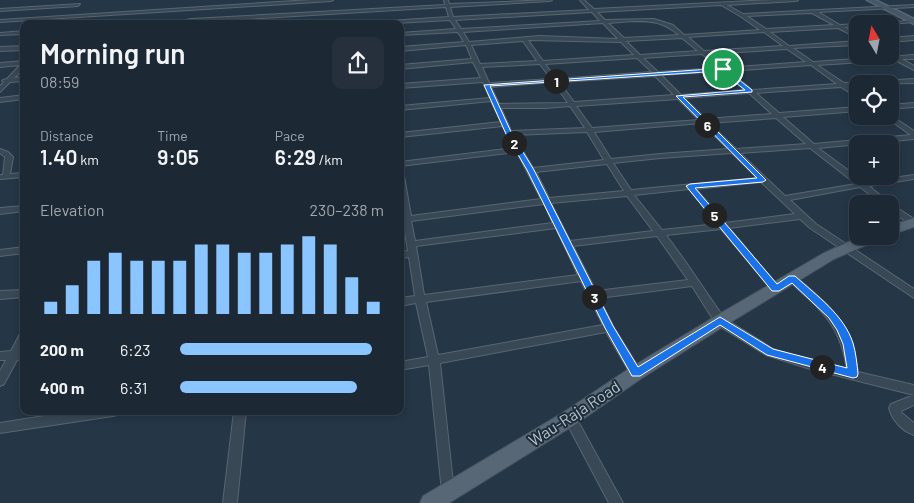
<!DOCTYPE html>
<meta charset="utf-8">
<style>
:root{--surface:#1c2834;--page:#25303c;--text:#f1f3f6;--muted:#a0a6ac;--line:#3a444f;--accent:#8bc5ff}
body{margin:0;font-family:Barlow,sans-serif;background:var(--page);color:var(--text);height:100vh;display:flex;flex-direction:column;font-size:19px;white-space:nowrap}
*{box-sizing:border-box;margin:0}
p{font-size:16px;color:var(--muted)}
.icon{flex:none;width:28px;height:28px;fill:none;stroke:currentColor;stroke-width:2;stroke-linecap:round;stroke-linejoin:round}
.map{position:relative;flex:1;overflow:hidden}
.drawer{position:absolute;left:20px;top:20px;width:384px;height:395px;display:flex;flex-direction:column;background:var(--surface);border-radius:10px;box-shadow:0 2px 8px #0003,0 0 0 1px var(--line)}
.drawer>*{flex:none}
.needle{width:32px;rotate:350deg}
.controls{position:absolute;left:849px;top:15px;display:grid;gap:10px}
.controls a{display:grid;place-items:center;width:50px;height:50px;border-radius:10px;background:var(--surface);box-shadow:0 2px 8px #0003,0 0 0 1px var(--line);font-size:25px}
.pin{position:absolute;display:grid;place-items:center;width:42px;height:42px;color:#fff;margin:-21px;border:2px solid #fff;border-radius:50%;box-shadow:0 1px 5px #0007}
.km{position:absolute;width:25px;height:25px;margin:-12px;border-radius:50%;background:#222;color:#fff;font-size:14px;line-height:25px;text-align:center}
.round{display:grid;place-items:center;flex:none;width:52px;height:52px;border-radius:10px;background:var(--page)}
.overview{display:flex;align-items:center;justify-content:space-between;height:85px;padding:0 20px}
h1{font-size:28px;font-weight:600;line-height:38px}
.figures{display:grid;grid-template-columns:repeat(3,1fr);gap:8px;height:85px;padding:5px 20px}
.figures div{display:grid;align-content:center}
.figures b{font-size:21px;font-weight:600}
.figures small{font-size:14px;font-weight:400}
.figures p{font-size:14px}
.chart{height:140px;padding:10px 20px}
.chart p{display:flex;justify-content:space-between}
.chart svg{width:100%;height:90px;margin-top:5px;stroke:var(--accent);stroke-width:6}
ul{padding:0 20px;list-style:none;font-size:16px}
li{display:grid;grid-template-columns:80px 60px 1fr;align-items:center;height:38px}
li i{height:12px;border-radius:6px;background:var(--accent)}
.map>svg:first-child{display:block}
.lines{fill:none;stroke-linecap:round;stroke-linejoin:round}
.street-casing{stroke:#586672;stroke-width:2}
.secondary-casing{stroke:#586672;stroke-width:3}
.primary-casing{stroke:#43515e;stroke-width:2}
.street{fill:#394855;fill-rule:evenodd}
.secondary{fill:#475768;fill-rule:evenodd}
.primary{fill:#576775;fill-rule:evenodd}
.route{fill:#1a73e8;stroke:#fff;fill-rule:evenodd}
.labels{text-anchor:middle;dominant-baseline:central;stroke-width:4;stroke-linejoin:round;paint-order:stroke}
.near-street-label{font-size:16px;fill:#b7c3ce;stroke:#1e2d3a}
</style>
<div class="map">
<svg width="914" height="503" viewBox="0 0 914 503">
<rect width="100%" height="100%" fill="#253646"/>
<g class="lines">
<g class="street-casing">
<path id="street" d="M310,0H333L331,1L0,22V20Z
M444,0H448L449,4L552,0L550,1L450,7L453,17L589,10L580,0H584L594,9L771,0H798L796,1L727,5L743,14L914,5V7L818,12L840,25L858,24H859H858V26L844,27L858,35V38L838,28L770,32L789,46L858,41V45L793,48L813,62L914,55V59H902L914,66V70L895,60L817,65L844,83L914,79V83L858,84V86H848L858,93V98L841,87L756,93L779,113L858,107V111L783,117L814,144L911,135L884,116H890V115L914,131V139L818,148L864,182L914,175V179L869,186L891,204L914,219V224H910L890,210V204H882L860,187L790,200L816,224L914,289V298L810,228L800,219L729,228L778,286L780,288L778,290H772L721,229L666,235L685,261L724,318L773,349L807,360L847,369C842,339 833,321 810,300C803,293 793,286 787,278L789,276H795C832,308 850,321 858,372L914,385V395L807,368L766,355L716,324L692,286L599,298L613,326L640,370L641,373L640,376L636,378L632,376L606,332L440,363L454,492L453,497L448,498L443,497L442,492L429,365L400,370V362L428,357L416,303L400,306V298L415,296L409,257L400,258V252L408,251L400,200V174L404,176L411,216L541,199L517,152L400,166V162L515,148L503,126L400,137V133L501,122L491,101L400,110V106L490,98L483,82L400,88V84L481,78L473,62L400,69V65L472,59L466,45L400,51V47L464,42L458,32L400,35V33L456,29L450,20L377,24H344L449,17L446,7L163,24L191,19L445,5ZM721,5L740,16L760,30L684,35L673,25L654,19L605,20L597,12ZM592,12L600,21L461,29L455,20ZM812,13L834,25L766,29L747,16ZM633,21C653,21 663,22 679,35L624,38L608,23ZM603,23L618,39L539,36L469,42L463,32ZM764,32L783,46L704,51L688,37ZM682,38L698,51L640,55L626,41ZM528,40L621,42L634,55L543,61ZM523,41L537,61L480,64L471,45ZM787,49L806,62L725,68L708,54ZM702,54L719,68L658,72L643,58ZM637,58L652,72L556,79L545,64ZM540,64L551,79L489,83L482,67ZM811,65L837,84L752,90L729,71ZM723,71L745,90L681,95L661,75ZM655,76L674,95L574,102L559,82ZM553,82L568,103L499,104L491,87ZM749,93L772,114L706,119L684,98ZM678,99L699,120L592,128L576,106ZM570,106L585,128L511,131L501,108H546ZM776,118L806,144L736,149L709,123ZM702,123L728,149L660,154L611,159L594,132ZM587,132L604,160L533,168L513,135ZM810,148L856,184L785,196L740,153ZM732,153L757,178L631,190L613,163L660,158ZM607,164L624,191L549,198L536,172ZM761,182L795,214L725,223L696,189ZM689,189L717,224L662,230L634,195ZM627,196L653,231L570,241L551,203ZM544,204L553,223L415,241L411,221ZM556,228L578,275L424,295L416,246ZM657,236L688,280L596,291L573,246ZM581,281L603,325L438,355L426,302Z
M80,4L78,6L0,11V9Z
M914,20V22L890,24H877Z
M24,31V34L0,35V33Z
M914,36V40L890,42V38Z
M24,46V50L0,51V47Z
M24,61V68L14,78L24,77V81L10,82L0,92V86L4,82L2,81L3,80L7,79L20,65L0,67V63Z
M24,95V99L0,102V98Z
M914,103V107L890,109V105Z
M0,149L8,152L13,157L10,174L24,173V177L0,179V175H3L5,157L0,153Z
M24,206V211L0,214V208Z
M24,247V253L0,256V250Z
M24,290V297L0,299V291Z
M24,333V347L22,351H24V359L17,360L4,384L0,386V371L6,360H0V352L11,351L20,334Z
M914,395V405L901,411L902,413L914,423V435C902,431 892,420 889,408L891,404Z
M76,411H119L117,415L113,416L0,433V423Z
M234,411H246L237,503H223Z
M570,413L574,414L623,503H609L564,418L566,414Z"/>
</g>
<g class="secondary-casing">
<path id="secondary" d="M867,0H875L914,19V24Z"/>
</g>
<g class="primary-casing">
<path id="primary" d="M914,218V227L890,235V226Z
M862,236H882L880,239L834,259L726,325L642,378L576,424L449,503H420L423,496L564,412L630,368L714,317L824,253Z"/>
</g>
<use href="#street" class="street"/>
<use href="#secondary" class="secondary"/>
<use href="#primary" class="primary"/>
</g>
<path class="route" d="M724,68L752,90V92L683,97L766,180L763,182L695,188L777,284L789,276H795C817,296 844,315 853,343C856,353 857,364 858,374L857,377L853,378L767,355L720,325L640,376H632L605,328L527,170L506,134L484,85ZM721,71L745,90L676,96L757,178L690,184L686,186L772,291H779L792,283L829,318L837,330L843,344L847,368L773,349L720,317L638,367L613,326L534,170L512,134L490,86Z"/>
<g class="labels">
<g class="near-street-label">
<text transform="translate(574 413) rotate(-33)">Wau-Raja Road</text>
</g>
</g>
</svg>
<div class="controls">
<a><svg class="needle" viewBox="-14 -14 28 28"><path d="M0-13l5 13h-10z" fill="#e53935"/><path d="M0 13l5-13h-10z" fill="#a0a6ac"/></svg></a>
<a><svg class="icon" aria-label="locate" viewBox="0 0 24 24"><circle cx="12" cy="12" r="6"/><path d="M12 2v4M12 18v4M2 12h4M18 12h4"/></svg></a>
<a>+</a>
<a>−</a>
</div>
<div class="pin" style="left:723px;top:69px;background:#1e9e55"><svg class="icon" aria-label="arrive" viewBox="0 0 24 24"><path d="M6 21V4h12l-3 4 3 4H6"/></svg></div>
<b class="km" style="left:556px;top:81px">1</b>
<b class="km" style="left:514px;top:143px">2</b>
<b class="km" style="left:594px;top:297px">3</b>
<b class="km" style="left:822px;top:367px">4</b>
<b class="km" style="left:714px;top:215px">5</b>
<b class="km" style="left:707px;top:125px">6</b>
<section class="drawer">
<div class="overview"><div><h1>Morning run</h1><p>08:59</p></div><a class="round"><svg class="icon" aria-label="share" viewBox="0 0 24 24"><path d="M12 15V3M7 8l5-5 5 5M5 13v7h14v-7"/></svg></a></div>
<div class="figures">
<div><p>Distance</p><b>1.40<small> km</small></b></div>
<div><p>Time</p><b>9:05</b></div>
<div><p>Pace</p><b>6:29<small> /km</small></b></div>
</div>
<div class="chart"><p><span>Elevation</span>230–238 m</p>
<svg viewBox="0 0 160 44" preserveAspectRatio="none"><path d="M5 44V38M15 44V30M25 44V18M35 44V14M45 44V18M55 44V18M65 44V18M75 44V10M85 44V10M95 44V14M105 44V14M115 44V10M125 44V6M135 44V10M145 44V26M155 44V38"/></svg>
</div>
<ul>
<li><b>200 m</b>6:23<i style="width:94%"></i></li>
<li><b>400 m</b>6:31<i style="width:87%"></i></li>
</ul>
</section>
</div>
